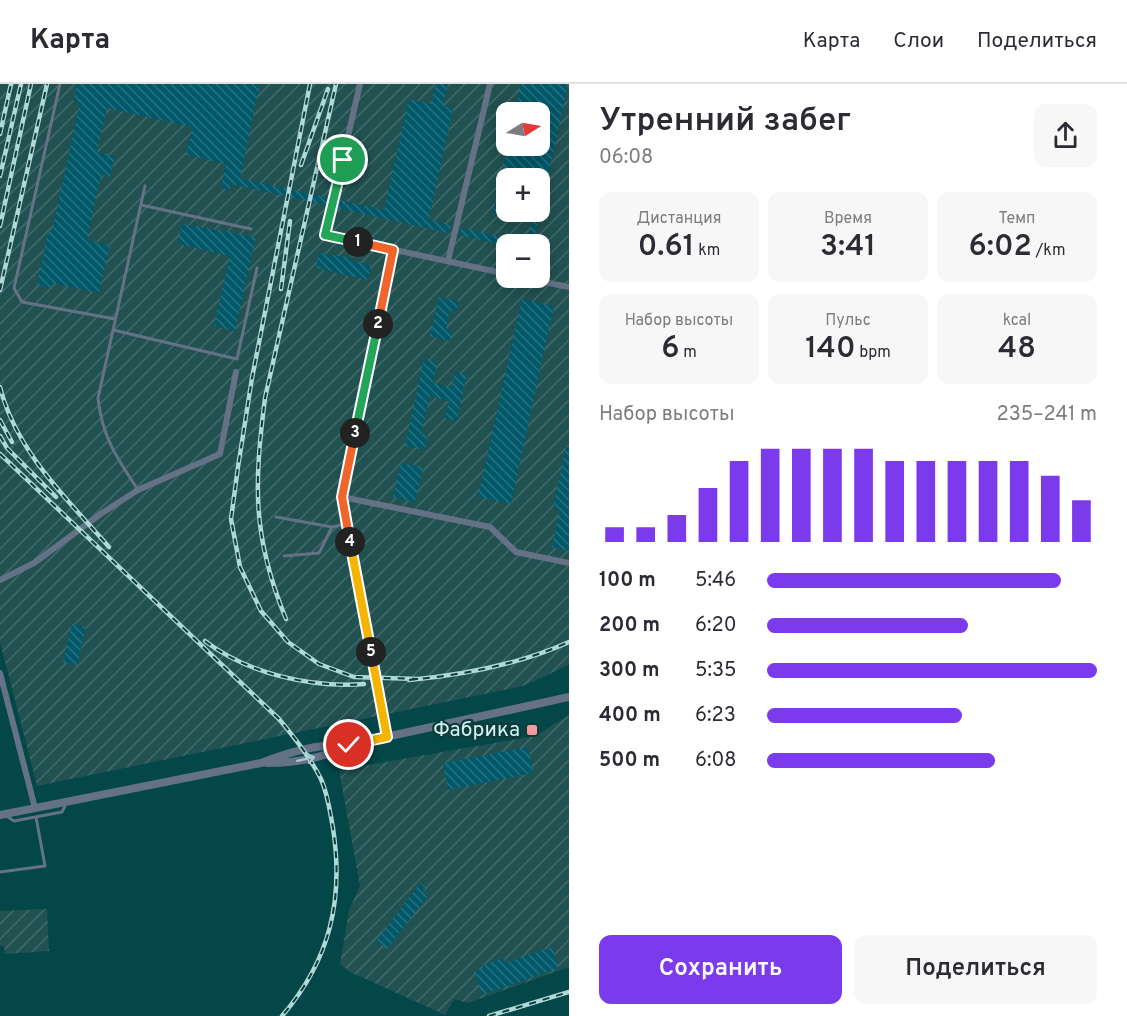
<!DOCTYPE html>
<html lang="ru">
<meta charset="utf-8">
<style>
:root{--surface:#fff;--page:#f7f7f7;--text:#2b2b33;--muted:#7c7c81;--line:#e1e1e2;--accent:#7c3aed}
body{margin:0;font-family:Overpass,sans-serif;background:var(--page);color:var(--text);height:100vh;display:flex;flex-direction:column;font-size:22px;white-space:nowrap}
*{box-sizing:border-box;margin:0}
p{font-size:20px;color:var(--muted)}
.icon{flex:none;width:33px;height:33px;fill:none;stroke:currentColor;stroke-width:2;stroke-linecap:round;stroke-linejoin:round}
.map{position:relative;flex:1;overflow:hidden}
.panel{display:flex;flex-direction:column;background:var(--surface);width:558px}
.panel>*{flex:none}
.needle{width:39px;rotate:79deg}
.fabs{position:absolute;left:496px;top:18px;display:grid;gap:12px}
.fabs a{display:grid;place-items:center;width:54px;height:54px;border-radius:12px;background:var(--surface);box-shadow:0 3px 15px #0003;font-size:30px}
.pin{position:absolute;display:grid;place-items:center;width:51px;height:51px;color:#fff;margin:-26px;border:3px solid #fff;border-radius:50%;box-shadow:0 2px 6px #0007}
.km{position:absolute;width:30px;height:30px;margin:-15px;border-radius:50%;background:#222;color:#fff;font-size:16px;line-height:30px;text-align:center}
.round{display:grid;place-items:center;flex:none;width:63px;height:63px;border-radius:12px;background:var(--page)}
.summary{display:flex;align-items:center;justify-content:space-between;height:102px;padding:0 30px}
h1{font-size:33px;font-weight:600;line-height:45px}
.metrics{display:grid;grid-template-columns:repeat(3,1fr);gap:9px;height:102px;padding:6px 30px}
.metrics div{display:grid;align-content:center;border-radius:12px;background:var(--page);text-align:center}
.metrics b{font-size:30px;font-weight:600}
.metrics small{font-size:16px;font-weight:400}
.metrics p{font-size:16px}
.chart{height:168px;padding:12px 30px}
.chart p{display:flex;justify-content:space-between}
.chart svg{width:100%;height:108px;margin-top:6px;stroke:var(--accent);stroke-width:6}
.cta{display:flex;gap:12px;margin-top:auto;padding:12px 30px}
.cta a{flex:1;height:69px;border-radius:12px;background:var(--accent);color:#fff;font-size:24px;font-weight:600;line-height:69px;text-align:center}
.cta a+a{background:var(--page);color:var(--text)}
ul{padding:0 30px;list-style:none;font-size:20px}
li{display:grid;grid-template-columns:96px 72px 1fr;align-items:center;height:45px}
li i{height:15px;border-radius:8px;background:var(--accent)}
header{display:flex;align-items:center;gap:36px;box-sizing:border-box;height:84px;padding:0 30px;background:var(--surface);border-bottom:2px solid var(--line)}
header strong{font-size:28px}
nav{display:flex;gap:33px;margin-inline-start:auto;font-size:21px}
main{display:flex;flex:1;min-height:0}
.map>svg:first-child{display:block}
.industrial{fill:url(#industrial-furrows);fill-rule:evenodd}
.building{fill:url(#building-back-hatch)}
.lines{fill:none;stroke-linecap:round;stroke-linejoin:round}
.service{stroke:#657285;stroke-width:3}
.minor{stroke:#657285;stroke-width:6}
.tertiary{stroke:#657285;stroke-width:8}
.rail-casing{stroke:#afd9d9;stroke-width:4.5}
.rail{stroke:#113a3b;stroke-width:2;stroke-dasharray:7;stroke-linecap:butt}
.oneway{stroke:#abc7ce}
.split-1-casing{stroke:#fff;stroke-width:12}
.split-2-casing{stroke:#fff;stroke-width:12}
.split-3-casing{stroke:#fff;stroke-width:12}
.split-4-casing{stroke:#fff;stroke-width:12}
.split-5-casing{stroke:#fff;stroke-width:12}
.split-6-casing{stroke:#fff;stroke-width:12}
.split-1{stroke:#22a559;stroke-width:8}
.split-2{stroke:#f0652b;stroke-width:8}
.split-3{stroke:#22a559;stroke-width:8}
.split-4{stroke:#f0652b;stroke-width:8}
.split-5{stroke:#f5b400;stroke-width:8}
.split-6{stroke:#f5b400;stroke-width:8}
.poi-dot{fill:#f59b9f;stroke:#113a3b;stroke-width:2}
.labels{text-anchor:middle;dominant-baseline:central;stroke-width:4.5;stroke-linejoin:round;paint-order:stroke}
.poi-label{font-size:21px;fill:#d0f5f5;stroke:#113a3b;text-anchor:end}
</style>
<header>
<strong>Карта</strong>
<nav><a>Карта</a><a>Слои</a><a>Поделиться</a></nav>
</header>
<main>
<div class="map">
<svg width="569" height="932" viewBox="0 0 569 932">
<defs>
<pattern id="industrial-furrows" width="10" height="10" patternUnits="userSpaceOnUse" patternTransform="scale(1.5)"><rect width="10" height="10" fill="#225151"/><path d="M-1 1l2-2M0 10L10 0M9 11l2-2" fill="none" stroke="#416b6b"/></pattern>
<pattern id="building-back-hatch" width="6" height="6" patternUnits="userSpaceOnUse" patternTransform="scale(1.5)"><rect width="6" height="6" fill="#015869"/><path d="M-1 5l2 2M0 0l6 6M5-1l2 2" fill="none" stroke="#25717f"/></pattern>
</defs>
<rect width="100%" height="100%" fill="#034748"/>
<path class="industrial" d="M0,0H569V581L523,602L37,702L0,558ZM507,28H540V62H507ZM507,94H540V128H507ZM507,160H540V194H507Z
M569,631V883L468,919L454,915L445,931L350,888L340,880L349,826L360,802L339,686L535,652Z
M47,825L49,867L5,870L4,862H0V827Z"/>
<path class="building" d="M77,0H260L240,94L328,114L326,121L231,100L230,106L221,104L226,80L186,71L193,43L107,24L97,68L115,72L110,93L101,91L87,156L110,161L99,209L52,199L51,204L37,201L48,148H52L80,18L73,17Z
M436,0H448L443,22L453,25L429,136L451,141L449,149L337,124L338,116L384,126L409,15L431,20Z
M521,0H568L543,116H540V94H507V128H540L533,160H527L532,138L493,129L508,62H540V28H515Z
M182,140L256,153L235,247L214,242L230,172L178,160Z
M461,144L526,158L525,160L507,162L460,151Z
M319,169L353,174L352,177L371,181L368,196L316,184Z
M439,213L459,217L456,228L450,226L446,245L452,247L450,257L430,252Z
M522,215L554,222L511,420L478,413Z
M424,275L437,278L433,299L452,303L455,288L467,290L457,337L445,334L449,317L430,312L421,350L428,351L425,366L405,362Z
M566,363H569V467L552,463L560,426L553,424Z
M401,379L423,383L415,418L393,413Z
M72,540L86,543L77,582L63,578Z
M528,663L533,689L448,706L443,679Z
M420,799L426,803L423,808L428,812L387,865L376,857Z
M552,863L559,884L482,911L474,887L483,884L482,881L504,874L505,879Z"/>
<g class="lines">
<path class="service" d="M60,0L14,204L22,218L115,235
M141,121L251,145
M113,246L237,275L257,184
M138,406C117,374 102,353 98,314L145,102
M276,433L332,443
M284,472L319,469L332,443L347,440
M5,731L14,737L62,728L66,720
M0,788L45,782L36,733"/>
<path class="minor" d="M360,0L325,151L507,190
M448,177L490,0
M524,194L569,203
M342,413L490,443L516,468L569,479
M0,496L34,479L102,429L138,406L220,370L236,288
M0,589L35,724
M387,653L342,413L393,166"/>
<path class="tertiary" d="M267,679C295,679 324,674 349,661L569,613
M0,731L261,679C289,668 319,659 349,661"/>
<g class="rail-casing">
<path id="rail" d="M310,0L252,294L238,383L231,435L240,483L261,527L288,558L319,580L354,593L418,595
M0,50L11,0
M301,81L328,5
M0,92L21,0
M0,142L31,0
M281,205L290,137
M0,206L47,0
M0,303C16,367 67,415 109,463
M0,336L12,358
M0,352L7,364L56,413
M0,370L279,635C295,654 310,673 321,695C328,711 330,728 333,744C344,816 330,876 282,932
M286,535C252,452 254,401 265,314L336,0
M205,557C248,590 312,604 364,600
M409,596C463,591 520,580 569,558
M489,932L569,908"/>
</g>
<use href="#rail" class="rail"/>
</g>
<defs><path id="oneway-shaft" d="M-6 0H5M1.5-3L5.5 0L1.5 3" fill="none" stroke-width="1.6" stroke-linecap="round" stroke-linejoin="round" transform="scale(1.5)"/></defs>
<use class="oneway" href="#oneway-shaft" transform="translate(306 675) rotate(-12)"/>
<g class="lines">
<g class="split-1-casing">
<path id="split-1" d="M343,76L325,151L358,158"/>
</g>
<g class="split-2-casing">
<path id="split-2" d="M358,158L393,166L378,240"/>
</g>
<g class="split-3-casing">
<path id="split-3" d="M355,349L378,240"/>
</g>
<g class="split-4-casing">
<path id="split-4" d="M350,458L342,413L355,349"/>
</g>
<g class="split-5-casing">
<path id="split-5" d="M350,458L371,568"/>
</g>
<g class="split-6-casing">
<path id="split-6" d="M349,661L387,653L371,568"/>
</g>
<use href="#split-1" class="split-1"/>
<use href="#split-2" class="split-2"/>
<use href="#split-3" class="split-3"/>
<use href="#split-4" class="split-4"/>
<use href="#split-5" class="split-5"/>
<use href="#split-6" class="split-6"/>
</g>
<rect class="poi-dot" x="526" y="640" width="12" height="12" rx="3"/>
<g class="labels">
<g class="poi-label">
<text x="520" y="646">Фабрика</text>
</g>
</g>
</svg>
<div class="fabs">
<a><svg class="needle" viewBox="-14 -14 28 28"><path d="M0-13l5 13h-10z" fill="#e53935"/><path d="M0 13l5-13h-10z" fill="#7c7c81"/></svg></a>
<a>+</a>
<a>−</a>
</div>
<div class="pin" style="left:343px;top:76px;background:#1e9e55"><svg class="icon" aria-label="arrive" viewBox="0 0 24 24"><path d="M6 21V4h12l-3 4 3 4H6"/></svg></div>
<div class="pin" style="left:349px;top:661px;background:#d93025"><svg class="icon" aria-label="check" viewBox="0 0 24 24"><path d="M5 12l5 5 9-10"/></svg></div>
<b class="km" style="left:358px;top:158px">1</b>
<b class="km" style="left:378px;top:240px">2</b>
<b class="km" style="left:355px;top:349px">3</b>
<b class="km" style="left:350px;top:458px">4</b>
<b class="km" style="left:371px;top:568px">5</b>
</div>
<section class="panel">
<div class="summary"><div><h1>Утренний забег</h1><p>06:08</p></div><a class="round"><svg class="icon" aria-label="share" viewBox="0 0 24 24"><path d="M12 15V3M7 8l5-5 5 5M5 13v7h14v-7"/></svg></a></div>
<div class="metrics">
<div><p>Дистанция</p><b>0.61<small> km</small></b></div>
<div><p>Время</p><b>3:41</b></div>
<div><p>Темп</p><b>6:02<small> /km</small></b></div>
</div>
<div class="metrics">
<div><p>Набор высоты</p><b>6<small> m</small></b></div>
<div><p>Пульс</p><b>140<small> bpm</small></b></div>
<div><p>kcal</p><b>48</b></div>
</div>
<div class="chart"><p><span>Набор высоты</span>235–241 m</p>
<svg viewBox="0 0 160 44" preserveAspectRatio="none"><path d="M5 44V38M15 44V38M25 44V33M35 44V22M45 44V11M55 44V6M65 44V6M75 44V6M85 44V6M95 44V11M105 44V11M115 44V11M125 44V11M135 44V11M145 44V17M155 44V27"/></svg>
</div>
<ul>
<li><b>100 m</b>5:46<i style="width:89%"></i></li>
<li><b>200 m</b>6:20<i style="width:61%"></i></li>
<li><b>300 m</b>5:35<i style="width:100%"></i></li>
<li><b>400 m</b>6:23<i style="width:59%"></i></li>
<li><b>500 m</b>6:08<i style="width:69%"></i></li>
</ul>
<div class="cta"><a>Сохранить</a><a>Поделиться</a></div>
</section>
</main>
